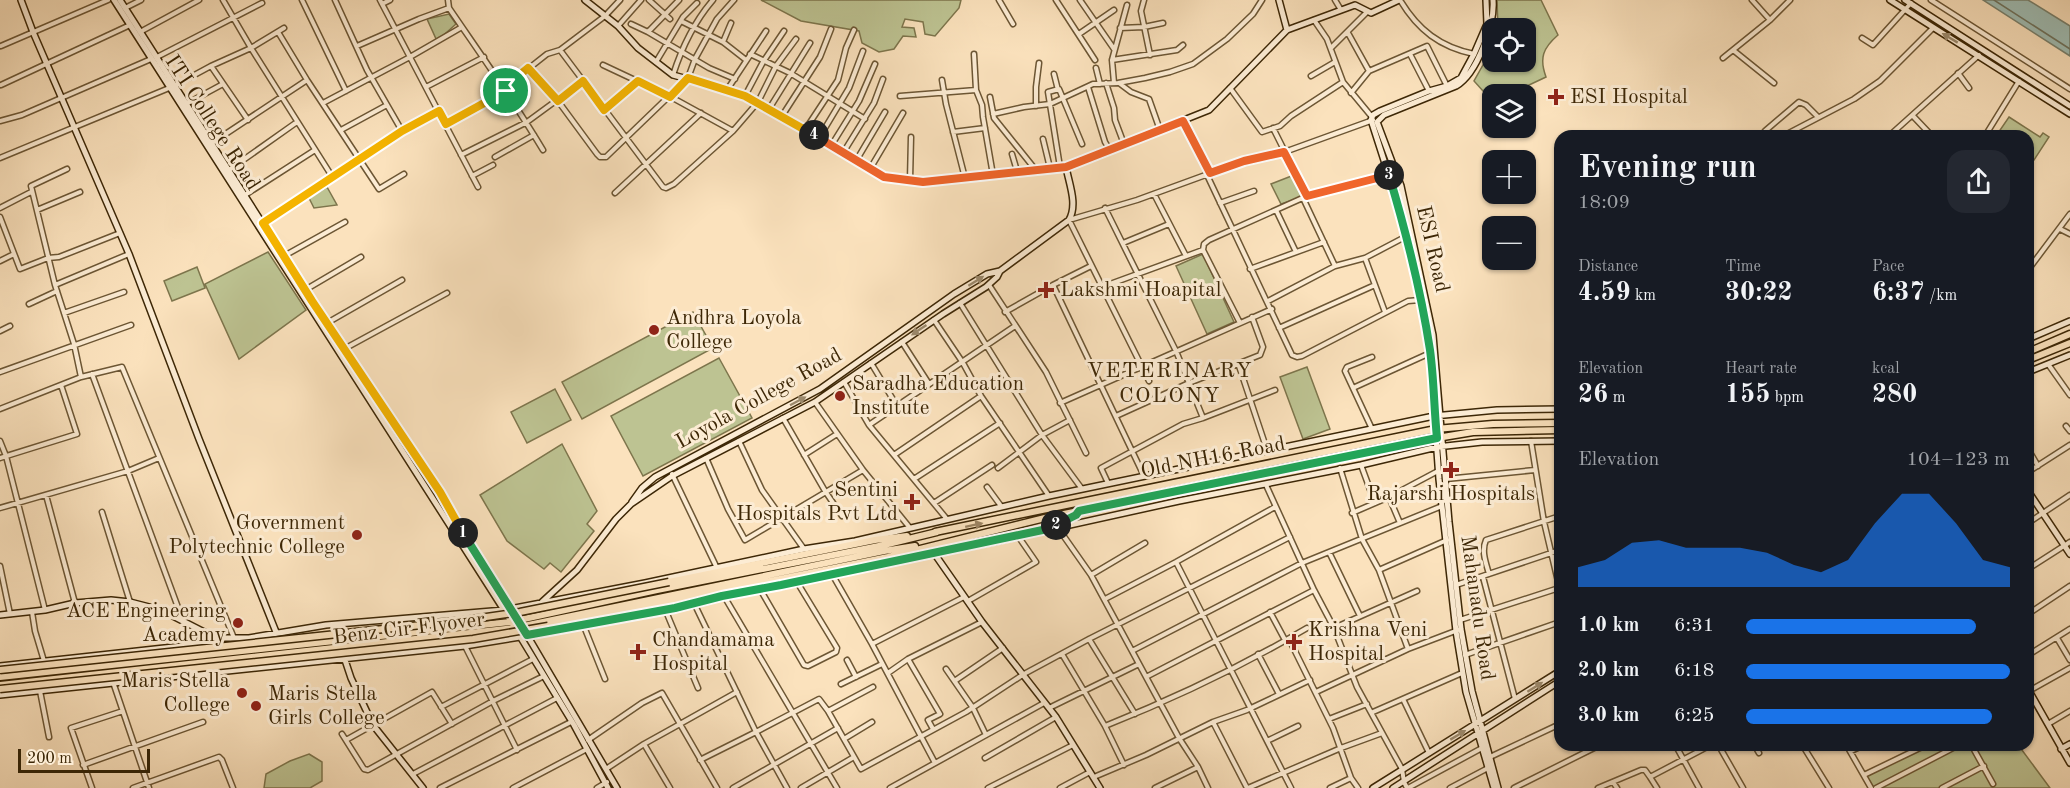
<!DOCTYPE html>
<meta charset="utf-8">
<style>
:root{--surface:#171b24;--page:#242831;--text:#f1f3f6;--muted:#9ea1a6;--accent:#1a73e8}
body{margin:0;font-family:"Old Standard TT",serif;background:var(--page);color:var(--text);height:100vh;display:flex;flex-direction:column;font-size:22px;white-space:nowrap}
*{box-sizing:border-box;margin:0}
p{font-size:20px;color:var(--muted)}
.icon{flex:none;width:33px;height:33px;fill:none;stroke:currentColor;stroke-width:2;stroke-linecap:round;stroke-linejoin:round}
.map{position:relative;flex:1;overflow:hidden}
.sheet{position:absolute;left:1554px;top:130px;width:480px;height:621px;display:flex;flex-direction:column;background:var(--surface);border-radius:18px;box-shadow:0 2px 4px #0004}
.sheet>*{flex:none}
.tools{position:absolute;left:1482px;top:18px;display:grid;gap:12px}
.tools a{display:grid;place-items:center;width:54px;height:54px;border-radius:12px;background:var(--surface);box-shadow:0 2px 4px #0004;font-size:30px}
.scale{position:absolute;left:18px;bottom:15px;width:132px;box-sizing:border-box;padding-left:6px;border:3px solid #3d2706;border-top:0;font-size:16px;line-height:21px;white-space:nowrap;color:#3d2706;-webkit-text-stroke:4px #fcecd4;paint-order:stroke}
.pin{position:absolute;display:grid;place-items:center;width:51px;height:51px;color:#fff;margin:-26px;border:3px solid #fff;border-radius:50%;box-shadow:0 2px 6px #0007}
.km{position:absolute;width:30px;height:30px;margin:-15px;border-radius:50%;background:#222;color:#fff;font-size:16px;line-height:30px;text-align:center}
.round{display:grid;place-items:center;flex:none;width:63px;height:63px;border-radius:18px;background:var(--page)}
.head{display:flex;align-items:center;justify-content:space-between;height:102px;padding:0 24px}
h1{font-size:33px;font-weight:800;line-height:45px}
.metrics{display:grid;grid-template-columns:repeat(3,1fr);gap:9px;height:102px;padding:6px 24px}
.metrics div{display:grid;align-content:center}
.metrics b{font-size:26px;font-weight:800}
.metrics small{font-size:16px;font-weight:400}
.metrics p{font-size:16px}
.chart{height:168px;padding:12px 24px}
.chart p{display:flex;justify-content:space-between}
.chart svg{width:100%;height:108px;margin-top:6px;fill:var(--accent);opacity:.7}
ul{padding:0 24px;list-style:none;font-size:20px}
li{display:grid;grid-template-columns:96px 72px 1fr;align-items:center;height:45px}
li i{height:15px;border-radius:8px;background:var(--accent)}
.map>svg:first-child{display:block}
.green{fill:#bdc392;stroke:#7d754c;stroke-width:1.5}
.water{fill:#9fbdb4;stroke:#78816e;stroke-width:1.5}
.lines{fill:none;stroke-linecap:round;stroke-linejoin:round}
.shore{stroke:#6e725d;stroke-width:1.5}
.street-casing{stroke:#6c5634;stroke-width:7}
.secondary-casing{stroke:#3d2706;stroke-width:8}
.primary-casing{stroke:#3d2706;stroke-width:9}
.street{stroke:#fcecd4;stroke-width:4}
.secondary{stroke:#fcecd4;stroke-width:5}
.primary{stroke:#fbe2bd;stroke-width:6}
.primary-bridge-casing{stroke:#3d2706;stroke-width:9;stroke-linecap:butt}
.primary-bridge{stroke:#fbe2bd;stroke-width:6}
.oneway{fill:#9c8a6d}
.oneway2{fill:#9c8462}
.split-1-casing{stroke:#fff;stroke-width:12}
.split-2-casing{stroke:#fff;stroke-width:12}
.split-3-casing{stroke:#fff;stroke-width:12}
.split-4-casing{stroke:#fff;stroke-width:12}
.split-5-casing{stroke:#fff;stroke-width:12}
.split-1{stroke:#f5b400;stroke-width:8}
.split-2{stroke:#22a559;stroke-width:8}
.split-3{stroke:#22a559;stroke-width:8}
.split-4{stroke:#f0652b;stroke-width:8}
.split-5{stroke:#f5b400;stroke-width:8}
.poi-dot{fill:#8f2418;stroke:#fcecd4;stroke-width:2}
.labels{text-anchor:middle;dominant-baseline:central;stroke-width:6;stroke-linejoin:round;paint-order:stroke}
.poi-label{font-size:21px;fill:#3d2706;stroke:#fcecd4;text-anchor:start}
.street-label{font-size:21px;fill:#3d2706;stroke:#fcecd4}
.neighbourhood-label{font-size:22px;letter-spacing:1.5px;fill:#3d2706;stroke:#fcecd4}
</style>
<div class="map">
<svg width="2070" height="788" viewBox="0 0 2070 788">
<rect width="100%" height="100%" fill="#fbe2bd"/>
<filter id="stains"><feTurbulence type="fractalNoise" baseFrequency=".00333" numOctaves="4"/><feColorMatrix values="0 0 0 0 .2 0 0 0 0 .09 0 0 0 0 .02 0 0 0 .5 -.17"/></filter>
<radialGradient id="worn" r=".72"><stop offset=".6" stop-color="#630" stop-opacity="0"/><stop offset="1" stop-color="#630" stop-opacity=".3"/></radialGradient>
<path class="green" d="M761,0H961L959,8L935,36L925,34L923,22L905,19L902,27L914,28L916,37L903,36L894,49L879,52L862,43L859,31L801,21Z
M1497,0H1541L1558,35C1543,48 1539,58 1546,77L1510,94H1492V101L1474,81L1492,49V62H1526V28H1498Z
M449,14L456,24L437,41L427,19Z
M2009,117L2040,137L2043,133L2049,137L2032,163H2028V136H1996Z
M1294,175L1303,197L1281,204L1271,184Z
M327,187L337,205L314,208L309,198Z
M268,252L306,310L239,359L205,284Z
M1203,254L1234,322L1207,334L1176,266Z
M197,267L205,288L172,301L164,281Z
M693,312L713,348L582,419L562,382Z
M719,358L752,418L643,476L611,416Z
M1307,367L1330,429L1303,439L1280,377Z
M555,389L571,420L527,443L511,412Z
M562,444L597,511L587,524L594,531L561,572L550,563L544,569L507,541L480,495Z
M1923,746H2019L2050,788H1873L1864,773Z
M309,754L322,762V781L310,788H264L266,774L290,761Z"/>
<path class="water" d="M1983,0H2028L2070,26V56Z"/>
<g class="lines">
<path class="shore" d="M1994,0L2070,49"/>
<g class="street-casing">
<path id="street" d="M302,0L346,91
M335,0L367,70L402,131
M380,0L478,187
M448,0L449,8C481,55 514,101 543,150
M649,0L670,19
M999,0L1013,24
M1056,0L1095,60
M1080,0L1114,49
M1144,0L1141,11L1150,55
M1335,0L1341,10
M1400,0C1418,30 1440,47 1474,54
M1752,0L1770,20
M1931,0L2070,89
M382,4L390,0
M125,8L141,0
M1314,20L1327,39L1343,82L1372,117
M681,21L723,42L746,60
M631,24L648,32L679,0
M618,26L641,0
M284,28L251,48L333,178
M1120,28L1144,27L1163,23
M140,32L199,0
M278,32L307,80L379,189L404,174
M648,32L709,68L735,79
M1348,33L1369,71
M1079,34L1114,10
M1862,38L1873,45L1911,3
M723,42L731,23
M1,46L108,0
M357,46L419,19L449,8
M1331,48L1367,12
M560,50L663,187L666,188L674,184L733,131L671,97L603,65
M1733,50L1774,83
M750,54L790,73L865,119
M974,54L976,90
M1410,54L1429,91
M157,57L262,3
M1723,58L1770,20L1790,0
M1112,60L1127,5
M656,62L683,17L697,3
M211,66L248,120
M528,68L558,101L597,154L600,157H606L688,78L695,59L717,19L734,0
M1096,68L1100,84
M1958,73L1969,88
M1054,74L1058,90
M673,75C682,47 694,22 713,0
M1311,76L1335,62
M942,80L946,104L965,178
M1106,83L1114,108L1115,120L1124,144
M1114,83L1112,60L1177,50L1183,45
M1119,83L1131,92L1149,99L1160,130
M1,85L130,25
M426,87L484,57
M1088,87L1105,142L1110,150
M504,88L547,54L560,50L605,16L620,0
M1230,88L1262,132L1280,126L1291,116L1343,82
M727,90L766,31
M1351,93L1369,71L1427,46L1447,86
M745,96L763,62L784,31
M900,96L976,90L982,105L983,117L993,175
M990,97L994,118L1035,169
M323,103L410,57L462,27
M186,104L223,84
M1036,106V87L1039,63
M769,109L810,43
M604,110L638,81
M993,114L1024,107L1050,104L1093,84L1118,83L1145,78L1170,72L1193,64L1227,39L1253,14L1262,0
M782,116L820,57L831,29
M1913,116L1932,136
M0,121L22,115L151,59
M1183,121L1210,173
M446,124L506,91
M1273,128L1307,196
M341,130L387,105
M805,130L838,80L846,48L854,30
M733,131L758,102L776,66L796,39
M1765,131L1799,102L1806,105L1818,117
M953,132L985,128
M1783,136L1854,99L1880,81L1933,28
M1889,136L1979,55
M1985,136L2019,81
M819,138L849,88L863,51
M1043,139L1050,168
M212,143L307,80
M831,146L859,101L875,64
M843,153L874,103L883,79
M1012,154L1017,171
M461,155L527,122L583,81
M495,157L534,135
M0,158L174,86L211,66L251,48L223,0
M856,161L885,112
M1060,167L1048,92L1059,89L1082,144
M2028,168L2030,171
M67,169L31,186L55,285L74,344L81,377
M870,169L903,113
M229,170L297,122
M1207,175L1292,355L1297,357L1302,356L1408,301L1420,300
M472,176L493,165
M910,180L911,137
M615,193L701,113
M1154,194L1186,256
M245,195L315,150
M1303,198L1335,266
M1220,203L1254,191
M0,208L31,192
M1105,208L1176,351L1203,418
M37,210L80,192
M1276,210L1296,252
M0,217L20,269L48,258L59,257L120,233
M262,223L402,131L439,111
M2060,229L2070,234
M1123,243L1169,224
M1203,250L1240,323
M284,256L345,222
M1365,258L1385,312
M0,261L14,254
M1091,266L1053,285L1144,476
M1250,269L1324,242
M2028,270L2070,214
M55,285L129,254
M989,285L1046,372L1086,453
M1102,287L1203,250L1204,244L1209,240L1307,196L1389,175
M305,290L361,257
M1268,301L1335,266L1365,258L1405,237
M960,303L1042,435L1082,489
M29,304L57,291
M1005,312L1053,285
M64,313L124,292
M934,320L963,363L981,396L1049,496
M327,323L402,280
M1279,328L1375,285
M0,331L10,326
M902,342L929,384
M344,349L447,293
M871,363L897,406
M1238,363L1267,450
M2048,364L2070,395
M0,372L131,325
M92,374L183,621
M1149,381L1069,220L1137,200L1244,161L1290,150L1373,120
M844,382L869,425L946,518
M1353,388L1430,353
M815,402L863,470L910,528
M1060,403L1272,309
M0,409L81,377L122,367L234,638
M1116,416L1189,383L1260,355L1263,347L1252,317
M783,418L825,491L842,516
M869,425L1015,326
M2066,426L2070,431
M1372,429L1345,371L1347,367L1372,357
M0,441L6,456L45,610
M739,441L762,490L804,549
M1531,441L1544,522L1560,590
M2028,449L2038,466
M804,455L837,434
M894,455L981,396
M0,458L77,434L61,385
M706,458L728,509L745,540L863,470
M1361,465L1375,503
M998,468L1042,435L1070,420
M1340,468L1362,539L1379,570L1408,649L1458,630
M2028,472L2070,445
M672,474L716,566
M914,479L1000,423
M1446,479L1535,470
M1108,483L1101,468L1183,424L1203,418L1275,390
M1266,485L1314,590L1334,628L1357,687L1402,769L1404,782L1407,788
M987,487L1001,506
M46,495L75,603
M1389,497L1400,523
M934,503L992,465
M0,508L128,471L159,458
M102,512L130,602
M1352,513L1389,497L1438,471
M2028,523L2070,495
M1058,528L1091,575L1179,738L1198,767L1208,788
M1329,552L1360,616
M1176,562L1291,788
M0,566L10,614
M2028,569L2070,542
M1379,570L1447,540
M832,574L872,644L935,763
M1489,574C1486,563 1481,551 1486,540L1560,516
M1091,575L1145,543
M1483,577L1515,699
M1456,585L1560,550
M760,589L804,665L808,666L836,652L837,648L797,582
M724,596L837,788
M1105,599L1176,562L1275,507
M968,601L1036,562L1018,536
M694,603L756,732L819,699L828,711L861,769L966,712L1024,674L1089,639L1290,537
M665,609L698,688
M32,612L35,631L44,661
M1270,612L1285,640
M2028,614L2070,586
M1460,620L1559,588
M583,624L605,679
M1334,628L1417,591
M2057,638L2070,660
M1089,639L1135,714
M1289,639L1333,728L1351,778L1358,788
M872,644L964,597
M465,646L517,750
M1132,651L1302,563L1442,506
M1062,654L1105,726L1124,765
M1258,654L1279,694
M1465,655L1560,622
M2028,655L2070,629
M908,659L940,714L928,720L933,729
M847,660L856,677
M946,669L973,708L986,735
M888,673L908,659L982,622
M1146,677L1314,590
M956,680L1003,648
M841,684L882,664
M114,685L149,788
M40,691L49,737
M2029,691L2070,668
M1316,692L1408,649
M1403,699L1429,753
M441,707L533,659
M1049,708L1139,664
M828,711L873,687
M1373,712L1462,673
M1329,719L1367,704
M1213,722L1247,788
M2048,724L2070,711
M1105,726C1173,699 1244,665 1307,628
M342,734L364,769L368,770L493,701L544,676
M844,739L872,722
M346,740L432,692L452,724
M588,740L642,703L662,693L680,724L644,744L606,769
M1267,741L1298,726
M644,744L670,788
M1676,746L1699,788
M1719,746L1743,788
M1755,746L1759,753
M1803,746L1829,788
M1847,746L1871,788
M1972,746L1993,784
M1851,751L1862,746
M1490,757L1560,724
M985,758L1056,717
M700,760L756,732L787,788
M83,765L203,722
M413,774L557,698
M1864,775L1924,746
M1094,777L1146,755L1213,722L1247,710L1310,680
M1650,777L1657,788
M1613,782L1617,788
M92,788L71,728L123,711
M133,788L219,757L222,760L233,788
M440,788L571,722
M513,788L587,749
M597,788L607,782
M717,788L680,724L737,692
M733,788L838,728
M801,788L854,757
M890,788L1044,703
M988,788L1073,745
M1060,788L1090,772
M1155,788L1198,767
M1248,788L1341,748L1382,733
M1330,788L1351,778
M1408,788L1482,748
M1450,788L1488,768
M1514,788L1598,746
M1598,788L1641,770H1645L1650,777L1709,746
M1876,788L1957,746
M1942,788L1984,766"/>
</g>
<g class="secondary-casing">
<path id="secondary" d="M21,0L33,32L129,254L199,439L278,637
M114,0L504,610L574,725L608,788
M120,0L312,301L440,492L527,635L617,788
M585,0L618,26L638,48L673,75L731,91L758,102L883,177L923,182L1066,167L1209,110L1287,30L1355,5L1371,13L1399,0
M1279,0L1287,30
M1486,0L1487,24L1474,54L1461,78L1447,86L1429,91L1380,111L1373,115L1371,120L1398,204L1423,312L1430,353L1439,479L1456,631L1466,692L1494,788
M1493,0C1495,24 1477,74 1456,86L1384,115L1377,122L1401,186L1433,335L1449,522L1461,629L1472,691L1498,788
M1890,0L2070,114
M1905,0L2070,106
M2028,339L2070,321
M2028,372L2070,355
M2028,491L2070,554
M632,502L642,488L655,477L820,389L954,294L987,274L1000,271
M1053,527C1061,519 1072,520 1079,511
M934,553L982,622L1056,717L1100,788
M542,602L577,570L616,519L631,504L672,476L815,402L943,314L986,287L997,277L1000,271L1069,220C1078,204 1069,184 1066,167
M0,615L45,610L75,603L111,600L130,602L161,610L216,638H249L326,625L504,610L645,583L804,549L855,541L1049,496L1434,416L1497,410L1560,409
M527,635L675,607L722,596L997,541L1179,501L1361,465L1437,447L1482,442L1560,441
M344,657L351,678L373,725L423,788
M0,666L210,643L216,638
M2028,689L2070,763
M0,695L465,646L520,637
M2061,749L2070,744
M1373,788L1560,671
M1393,788L1560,681"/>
</g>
<g class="primary-casing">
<path id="primary" d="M2028,352L2070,334
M2028,360L2070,343
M935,532L1436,429L1493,424L1560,423
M669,582L875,540L907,536
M548,626L888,557L1049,517L1437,438L1473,432L1560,430
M0,677L510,622L657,590L884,545L937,532
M0,685L514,628L884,551L915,546"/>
</g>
<use href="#street" class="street"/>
<use href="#secondary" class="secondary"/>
<use href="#primary" class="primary"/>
<g class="primary-bridge-casing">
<path id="primary-bridge" d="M0,670L459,621L520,612L669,582
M0,689L473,639L548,626"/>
</g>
<use href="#primary-bridge" class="primary-bridge"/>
</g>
<defs><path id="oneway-solid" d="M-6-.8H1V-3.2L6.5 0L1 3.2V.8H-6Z" transform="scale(1.5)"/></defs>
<g class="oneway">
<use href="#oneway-solid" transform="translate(1950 38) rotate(-149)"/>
<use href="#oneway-solid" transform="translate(976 281) rotate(-32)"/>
<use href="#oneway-solid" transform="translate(919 330) rotate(146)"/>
<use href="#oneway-solid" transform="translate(798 401) rotate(-28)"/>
<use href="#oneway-solid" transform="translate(1535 687) rotate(-32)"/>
<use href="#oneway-solid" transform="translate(1458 735) rotate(-31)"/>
</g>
<use class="oneway2" href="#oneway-solid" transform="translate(974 525) rotate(-12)"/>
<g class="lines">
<g class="split-1-casing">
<path id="split-1" d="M463,533L440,492L312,301L263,223L402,131L439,111L446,124L506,91"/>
</g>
<g class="split-2-casing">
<path id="split-2" d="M463,533L527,635L675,608L722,596L781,585L1052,528L1056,525"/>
</g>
<g class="split-3-casing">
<path id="split-3" d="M1056,525L1076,515L1079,511L1437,438C1434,409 1434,379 1430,350C1421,291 1406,232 1389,175"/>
</g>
<g class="split-4-casing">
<path id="split-4" d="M814,135L884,177L923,182L1066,167L1183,121L1210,173L1244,161L1284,152L1307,196L1389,175"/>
</g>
<g class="split-5-casing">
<path id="split-5" d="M506,91L504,88L528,68L558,101L583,81L604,110L638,81L670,97L688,78L745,96L814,135"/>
</g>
<use href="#split-1" class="split-1"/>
<use href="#split-2" class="split-2"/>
<use href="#split-3" class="split-3"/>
<use href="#split-4" class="split-4"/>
<use href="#split-5" class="split-5"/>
</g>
<g class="poi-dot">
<path d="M1553 88h6v6h6v6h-6v6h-6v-6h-6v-6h6z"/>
<path d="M1043 281h6v6h6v6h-6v6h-6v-6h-6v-6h6z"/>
<circle cx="654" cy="330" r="6"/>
<circle cx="840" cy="396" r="6"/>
<path d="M1448 461h6v6h6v6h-6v6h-6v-6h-6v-6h6z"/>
<path d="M909 493h6v6h6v6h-6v6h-6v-6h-6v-6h6z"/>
<circle cx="357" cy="535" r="6"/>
<circle cx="238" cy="623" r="6"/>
<path d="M1291 633h6v6h6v6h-6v6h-6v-6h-6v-6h6z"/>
<path d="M635 643h6v6h6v6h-6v6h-6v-6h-6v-6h6z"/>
<circle cx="242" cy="693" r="6"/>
<circle cx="256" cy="706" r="6"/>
</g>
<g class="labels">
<g class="poi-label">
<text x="1570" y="97">ESI Hospital</text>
<text x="1060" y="290">Lakshmi Hoapital</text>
<text x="666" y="318">Andhra Loyola<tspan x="666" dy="24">College</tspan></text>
<text x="852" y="384">Saradha Education<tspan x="852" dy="24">Institute</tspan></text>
<text x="898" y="490" text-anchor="end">Sentini<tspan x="898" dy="24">Hospitals Pvt Ltd</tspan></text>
<text x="1451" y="494" text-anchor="middle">Rajarshi Hospitals</text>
<text x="345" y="523" text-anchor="end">Government<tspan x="345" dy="24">Polytechnic College</tspan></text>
<text x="226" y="611" text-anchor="end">ACE Engineering<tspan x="226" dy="24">Academy</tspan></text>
<text x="1308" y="630">Krishna Veni<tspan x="1308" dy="24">Hospital</tspan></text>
<text x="652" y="640">Chandamama<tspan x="652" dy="24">Hospital</tspan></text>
<text x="230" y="681" text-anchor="end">Maris Stella<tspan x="230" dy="24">College</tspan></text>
<text x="268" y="694">Maris Stella<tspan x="268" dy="24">Girls College</tspan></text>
</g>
<g class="street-label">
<text transform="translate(212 123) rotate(57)">ITI College Road</text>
<text transform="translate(1432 249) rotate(77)">ESI Road</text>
<text transform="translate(759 399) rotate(-29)">Loyola College Road</text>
<text transform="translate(1213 458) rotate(-11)">Old NH16 Road</text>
<text transform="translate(1477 608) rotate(82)">Mahanadu Road</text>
<text transform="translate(409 629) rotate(-7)">Benz Cir Flyover</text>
</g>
<g class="neighbourhood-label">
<text x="1170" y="371">VETERINARY<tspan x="1170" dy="25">COLONY</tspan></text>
</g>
</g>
<rect width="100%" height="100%" filter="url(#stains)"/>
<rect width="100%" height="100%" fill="url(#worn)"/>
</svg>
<div class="tools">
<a><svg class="icon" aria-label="locate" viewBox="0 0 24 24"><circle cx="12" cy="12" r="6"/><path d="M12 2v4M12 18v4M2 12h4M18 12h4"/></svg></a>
<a><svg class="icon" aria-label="layers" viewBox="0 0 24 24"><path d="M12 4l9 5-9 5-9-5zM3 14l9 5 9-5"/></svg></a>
<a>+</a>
<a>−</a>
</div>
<div class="scale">200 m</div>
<div class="pin" style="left:506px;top:91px;background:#1e9e55"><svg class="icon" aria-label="arrive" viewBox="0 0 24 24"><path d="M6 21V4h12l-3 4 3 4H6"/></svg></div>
<b class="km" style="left:463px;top:533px">1</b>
<b class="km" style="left:1056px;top:525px">2</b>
<b class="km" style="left:1389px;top:175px">3</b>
<b class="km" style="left:814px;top:135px">4</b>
<section class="sheet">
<div class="head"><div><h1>Evening run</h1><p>18:09</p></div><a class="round"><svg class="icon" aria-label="share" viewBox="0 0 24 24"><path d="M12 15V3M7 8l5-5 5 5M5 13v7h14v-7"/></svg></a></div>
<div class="metrics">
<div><p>Distance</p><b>4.59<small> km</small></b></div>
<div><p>Time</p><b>30:22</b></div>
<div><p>Pace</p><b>6:37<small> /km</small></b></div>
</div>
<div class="metrics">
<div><p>Elevation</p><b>26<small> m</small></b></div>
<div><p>Heart rate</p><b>155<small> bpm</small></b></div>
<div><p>kcal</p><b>280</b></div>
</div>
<div class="chart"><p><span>Elevation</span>104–123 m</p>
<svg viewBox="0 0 160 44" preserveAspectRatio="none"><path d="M0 44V36L10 33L20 26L30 25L40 28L50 28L60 28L70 30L80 35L90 38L100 33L110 18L120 6L130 6L140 18L150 33L160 36V44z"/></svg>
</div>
<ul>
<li><b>1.0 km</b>6:31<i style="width:87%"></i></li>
<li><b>2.0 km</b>6:18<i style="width:100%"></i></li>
<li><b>3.0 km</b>6:25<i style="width:93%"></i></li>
</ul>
</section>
</div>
